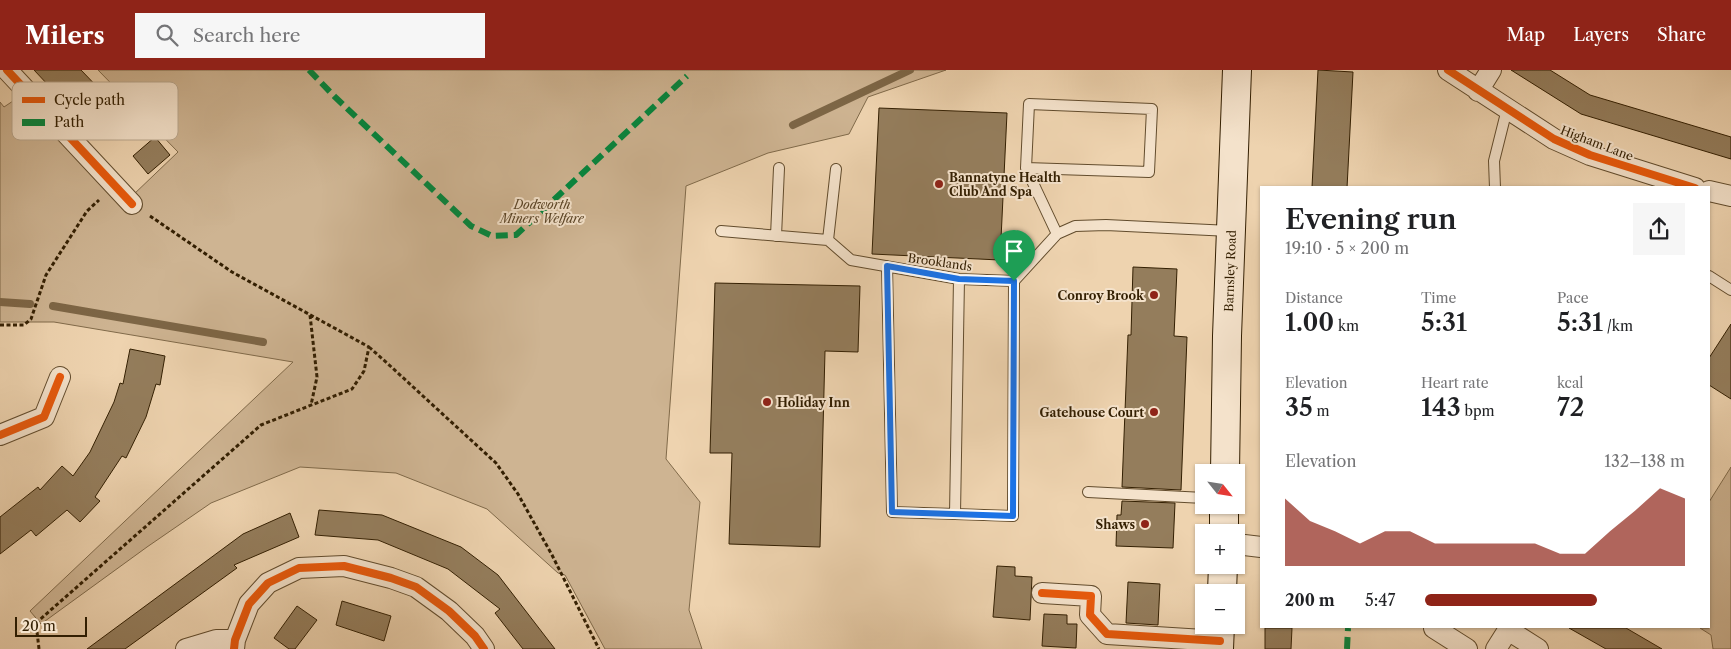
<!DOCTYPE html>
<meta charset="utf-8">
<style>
:root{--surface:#fff;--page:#f6f6f6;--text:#202124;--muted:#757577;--accent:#8f2418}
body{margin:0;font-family:"Libre Caslon Text",serif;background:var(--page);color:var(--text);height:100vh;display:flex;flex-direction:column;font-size:19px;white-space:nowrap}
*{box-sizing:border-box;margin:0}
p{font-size:16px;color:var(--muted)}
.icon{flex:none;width:28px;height:28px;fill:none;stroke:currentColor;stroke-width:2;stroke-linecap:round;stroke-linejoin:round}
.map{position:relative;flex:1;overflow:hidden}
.sheet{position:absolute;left:1260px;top:116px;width:450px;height:442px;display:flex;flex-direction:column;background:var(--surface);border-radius:0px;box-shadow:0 1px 4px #0004}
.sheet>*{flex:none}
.needle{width:32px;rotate:120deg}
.fabs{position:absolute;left:1195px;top:394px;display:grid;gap:10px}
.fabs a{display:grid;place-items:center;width:50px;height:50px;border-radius:0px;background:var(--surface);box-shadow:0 1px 4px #0004;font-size:25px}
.scale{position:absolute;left:15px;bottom:12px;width:72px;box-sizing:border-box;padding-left:5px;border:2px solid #331f02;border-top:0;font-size:14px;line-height:18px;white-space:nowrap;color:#331f02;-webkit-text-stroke:4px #f4e2cb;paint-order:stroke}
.pin{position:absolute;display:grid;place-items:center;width:42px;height:42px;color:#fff;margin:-51px -21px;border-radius:50% 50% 50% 0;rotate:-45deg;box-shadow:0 0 5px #0007}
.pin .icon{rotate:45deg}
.round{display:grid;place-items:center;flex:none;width:52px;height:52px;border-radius:0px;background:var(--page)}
.head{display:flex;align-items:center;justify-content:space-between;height:85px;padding:0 25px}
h1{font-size:28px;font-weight:600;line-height:38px}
.metrics{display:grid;grid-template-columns:repeat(3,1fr);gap:8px;height:85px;padding:5px 25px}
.metrics div{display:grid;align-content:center}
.metrics b{font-size:25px;font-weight:600}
.metrics small{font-size:14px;font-weight:400}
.metrics p{font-size:14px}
.chart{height:140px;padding:10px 25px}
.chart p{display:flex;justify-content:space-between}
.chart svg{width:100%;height:90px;margin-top:5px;fill:var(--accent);opacity:.7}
ul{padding:0 25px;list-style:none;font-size:16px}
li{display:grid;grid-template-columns:80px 60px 1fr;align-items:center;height:38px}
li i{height:12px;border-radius:6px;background:var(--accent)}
header{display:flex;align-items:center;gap:30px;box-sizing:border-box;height:70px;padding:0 25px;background:var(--accent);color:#fff}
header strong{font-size:24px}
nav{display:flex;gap:28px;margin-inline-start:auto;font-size:18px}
.search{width:350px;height:45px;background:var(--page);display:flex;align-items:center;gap:12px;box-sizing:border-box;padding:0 18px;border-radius:0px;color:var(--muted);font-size:19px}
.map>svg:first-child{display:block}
.green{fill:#ceb492;stroke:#806a4a}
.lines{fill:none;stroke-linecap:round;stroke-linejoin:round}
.stream{stroke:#7d6646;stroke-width:8}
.building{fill:#947d5c;stroke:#331f02}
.service-casing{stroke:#624c2d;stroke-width:12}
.minor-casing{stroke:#624c2d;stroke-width:22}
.secondary-casing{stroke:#331f02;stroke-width:30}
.path{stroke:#331f02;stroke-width:3;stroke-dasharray:4 2.5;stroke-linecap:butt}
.service{stroke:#f4e2cb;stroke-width:10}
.minor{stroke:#f4e2cb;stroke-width:20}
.secondary{stroke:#f4e2cb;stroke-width:28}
.quiet{stroke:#00873e;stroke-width:6;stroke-dasharray:12 6;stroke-linecap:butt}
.cycleway-casing{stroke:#f4e2cb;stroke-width:11}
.cycleway{stroke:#e8590c;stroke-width:8}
.route-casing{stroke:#fff;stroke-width:10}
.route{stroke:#1a73e8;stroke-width:6}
.poi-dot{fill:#8f2418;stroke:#f4e2cb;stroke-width:2}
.labels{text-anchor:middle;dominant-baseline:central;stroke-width:4;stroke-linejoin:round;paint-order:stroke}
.street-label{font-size:12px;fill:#331f02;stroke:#f4e2cb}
.poi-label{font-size:12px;font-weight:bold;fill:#331f02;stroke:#f4e2cb;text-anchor:end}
.park-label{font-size:12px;font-style:italic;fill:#5a4426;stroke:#f4e2cb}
.key{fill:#f4e2cb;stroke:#baa88f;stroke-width:1}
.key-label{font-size:14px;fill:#331f02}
</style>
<header>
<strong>Milers</strong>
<div class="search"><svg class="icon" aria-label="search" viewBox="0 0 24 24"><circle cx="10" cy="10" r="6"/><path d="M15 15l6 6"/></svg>Search here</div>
<nav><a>Map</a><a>Layers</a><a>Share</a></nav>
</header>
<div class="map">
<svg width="1731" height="579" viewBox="0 0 1731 579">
<rect width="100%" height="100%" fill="#eed3af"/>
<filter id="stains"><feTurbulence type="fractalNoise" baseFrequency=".004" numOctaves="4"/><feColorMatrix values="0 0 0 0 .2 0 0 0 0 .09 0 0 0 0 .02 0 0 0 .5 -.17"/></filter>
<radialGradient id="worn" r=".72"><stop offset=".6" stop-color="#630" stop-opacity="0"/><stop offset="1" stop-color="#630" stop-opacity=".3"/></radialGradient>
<path class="green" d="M98,0H946L868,27L849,64L768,83L686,116L666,389L700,432L689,540L702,579H605L565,505L558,503L487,439L396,403L300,397L211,433L147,477L41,554L30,541L293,292L54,252H0V32L4,37L19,27L132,126L178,82Z
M1731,397V579H1713L1711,565L1700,558H1709V432Z"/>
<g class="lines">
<path class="stream" d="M793,55L910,0
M0,232L30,234
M53,236L263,272"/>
</g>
<path class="building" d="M34,0H81L105,25L80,49Z
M1318,0L1353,2L1347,118L1312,117Z
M1511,0H1550L1590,25L1731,67V89L1581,44Z
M879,38L1007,43L1000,190L872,184Z
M155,67L170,85L148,104L133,86Z
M1133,197L1177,199L1174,266L1187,267L1181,420L1122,417L1128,265H1131Z
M715,213L860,216L858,282L825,281L820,477L729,474L732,383H710Z
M1731,254V329L1709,315V288Z
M130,279L165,286L160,315L156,314L146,347L126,388L122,386L95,427L100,431L80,452L67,440L36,466L31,460L0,484V447L38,417L40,420L62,396L73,406L90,382L114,332L120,313L123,314Z
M1122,431L1175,433L1173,478L1116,476L1117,445H1121Z
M319,440L382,445L461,477L498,505L555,579H523L495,543L500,539L448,499L378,470L315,465Z
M290,443L299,467L234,495L237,498L125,579H87L243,464Z
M997,496L1015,497V506L1032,507L1030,550L993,547Z
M1128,512L1160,514L1158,555L1126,553Z
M342,531L391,546L384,571L336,555Z
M297,536L317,550L295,579H289L274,568Z
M1044,544L1067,545V554H1077L1076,578L1042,576Z
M1265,558H1292L1291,579H1265Z
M1569,558H1626L1662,579H1606Z"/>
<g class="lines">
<g class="service-casing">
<path id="service" d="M1026,98L1149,102L1152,39L1029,34L1026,98L1057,164
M1495,118L1494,91L1507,39
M721,161L828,170L851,190L959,209L1014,211L1057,164L1075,156L1106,155L1230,161
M776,166L779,98
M828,170L836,99
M887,196L892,442L955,444
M1709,206L1731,220
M959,209L955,444L1013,446L1014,211
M1088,422L1204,428"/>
</g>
<g class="minor-casing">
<path id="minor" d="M7,0L132,134
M1448,0L1554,69L1590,85L1695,118
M1478,21L1491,0
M1709,121L1731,126
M0,365L44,347L60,307
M1236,474L1261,477
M1042,523L1091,526L1090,545L1107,564L1220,571
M1434,558L1467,579
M186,579L216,570H235
M234,579L235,570L249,534L268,513L299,498L344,496L391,508L416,517L449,541L475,566L484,579
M1496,579L1508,560L1538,579"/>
</g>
<g class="secondary-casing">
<path id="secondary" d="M1225,402L1227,266L1237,0
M1224,462V435
M1222,522L1223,495
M1219,579L1220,555"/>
</g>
<path class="path" d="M310,245L317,307L311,335
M0,255H24L31,249L46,205L87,141L99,130
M369,277L387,293L496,393L518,424L552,485L599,579
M39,579L36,553L261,355L352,319L364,301L369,277L232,202L150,146"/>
<use href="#service" class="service"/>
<use href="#minor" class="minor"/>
<use href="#secondary" class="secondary"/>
<path class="quiet" d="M309,0L334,26L471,156L492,166L516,165L687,6
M1347,579L1348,558"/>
<g class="cycleway-casing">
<path id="cycleway" d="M7,0L132,134
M1448,0L1554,69L1590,85L1695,118
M0,365L44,347L60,307
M1042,523L1091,526L1090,545L1107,564L1220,571
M234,579L235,570L249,534L268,513L299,498L344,496L391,508L416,517L449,541L475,566L484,579"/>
</g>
<use href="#cycleway" class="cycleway"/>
</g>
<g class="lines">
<g class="route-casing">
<path id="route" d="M887,196L959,209L1014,211L1013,446L892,442Z"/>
</g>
<use href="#route" class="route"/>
</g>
<g class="poi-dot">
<circle cx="939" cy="114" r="5"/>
<circle cx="1154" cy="225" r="5"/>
<circle cx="767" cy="332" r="5"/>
<circle cx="1154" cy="342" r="5"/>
<circle cx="1145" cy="454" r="5"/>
</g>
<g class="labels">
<g class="street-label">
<text transform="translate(1597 73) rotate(21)">Higham Lane</text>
<text transform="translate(940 192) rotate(8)">Brooklands</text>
<text transform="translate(1230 201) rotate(-88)">Barnsley Road</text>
</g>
<g class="poi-label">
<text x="949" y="107" text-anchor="start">Bannatyne Health<tspan x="949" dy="14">Club And Spa</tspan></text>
<text x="1144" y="225">Conroy Brook</text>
<text x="777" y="332" text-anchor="start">Holiday Inn</text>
<text x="1144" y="342">Gatehouse Court</text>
<text x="1135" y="454">Shaws</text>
</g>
<g class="park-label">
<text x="542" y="134">Dodworth<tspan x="542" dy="14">Miners Welfare</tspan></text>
</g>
</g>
<rect x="12" y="12" width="166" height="58" rx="8" class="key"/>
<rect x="22" y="27" width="23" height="6" fill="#e8590c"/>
<rect x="22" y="49" width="23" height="7" fill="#00873e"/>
<g class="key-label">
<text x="54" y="35">Cycle path</text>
<text x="54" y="57">Path</text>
</g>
<rect width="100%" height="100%" filter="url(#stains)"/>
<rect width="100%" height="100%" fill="url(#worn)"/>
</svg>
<div class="fabs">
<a><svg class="needle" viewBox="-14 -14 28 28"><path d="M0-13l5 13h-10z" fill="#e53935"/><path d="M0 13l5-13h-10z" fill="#757577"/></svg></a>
<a>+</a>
<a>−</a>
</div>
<div class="scale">20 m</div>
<div class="pin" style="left:1014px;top:211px;background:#1e9e55"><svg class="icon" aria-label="arrive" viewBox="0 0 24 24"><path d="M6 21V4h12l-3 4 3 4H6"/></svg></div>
<section class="sheet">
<div class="head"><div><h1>Evening run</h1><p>19:10 · 5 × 200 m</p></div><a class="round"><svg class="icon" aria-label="share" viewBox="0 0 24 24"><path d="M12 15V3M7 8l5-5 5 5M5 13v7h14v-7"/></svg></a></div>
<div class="metrics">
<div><p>Distance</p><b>1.00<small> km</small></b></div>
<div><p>Time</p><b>5:31</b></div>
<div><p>Pace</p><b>5:31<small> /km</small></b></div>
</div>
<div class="metrics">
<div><p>Elevation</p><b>35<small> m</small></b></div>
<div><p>Heart rate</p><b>143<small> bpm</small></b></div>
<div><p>kcal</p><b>72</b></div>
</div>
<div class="chart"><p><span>Elevation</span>132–138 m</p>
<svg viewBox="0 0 160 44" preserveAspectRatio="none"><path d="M0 44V11L10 22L20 27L30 33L40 27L50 27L60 33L70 33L80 33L90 33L100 33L110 38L120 38L130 27L140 17L150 6L160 11V44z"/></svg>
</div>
<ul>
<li><b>200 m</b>5:47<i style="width:66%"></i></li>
</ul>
</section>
</div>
